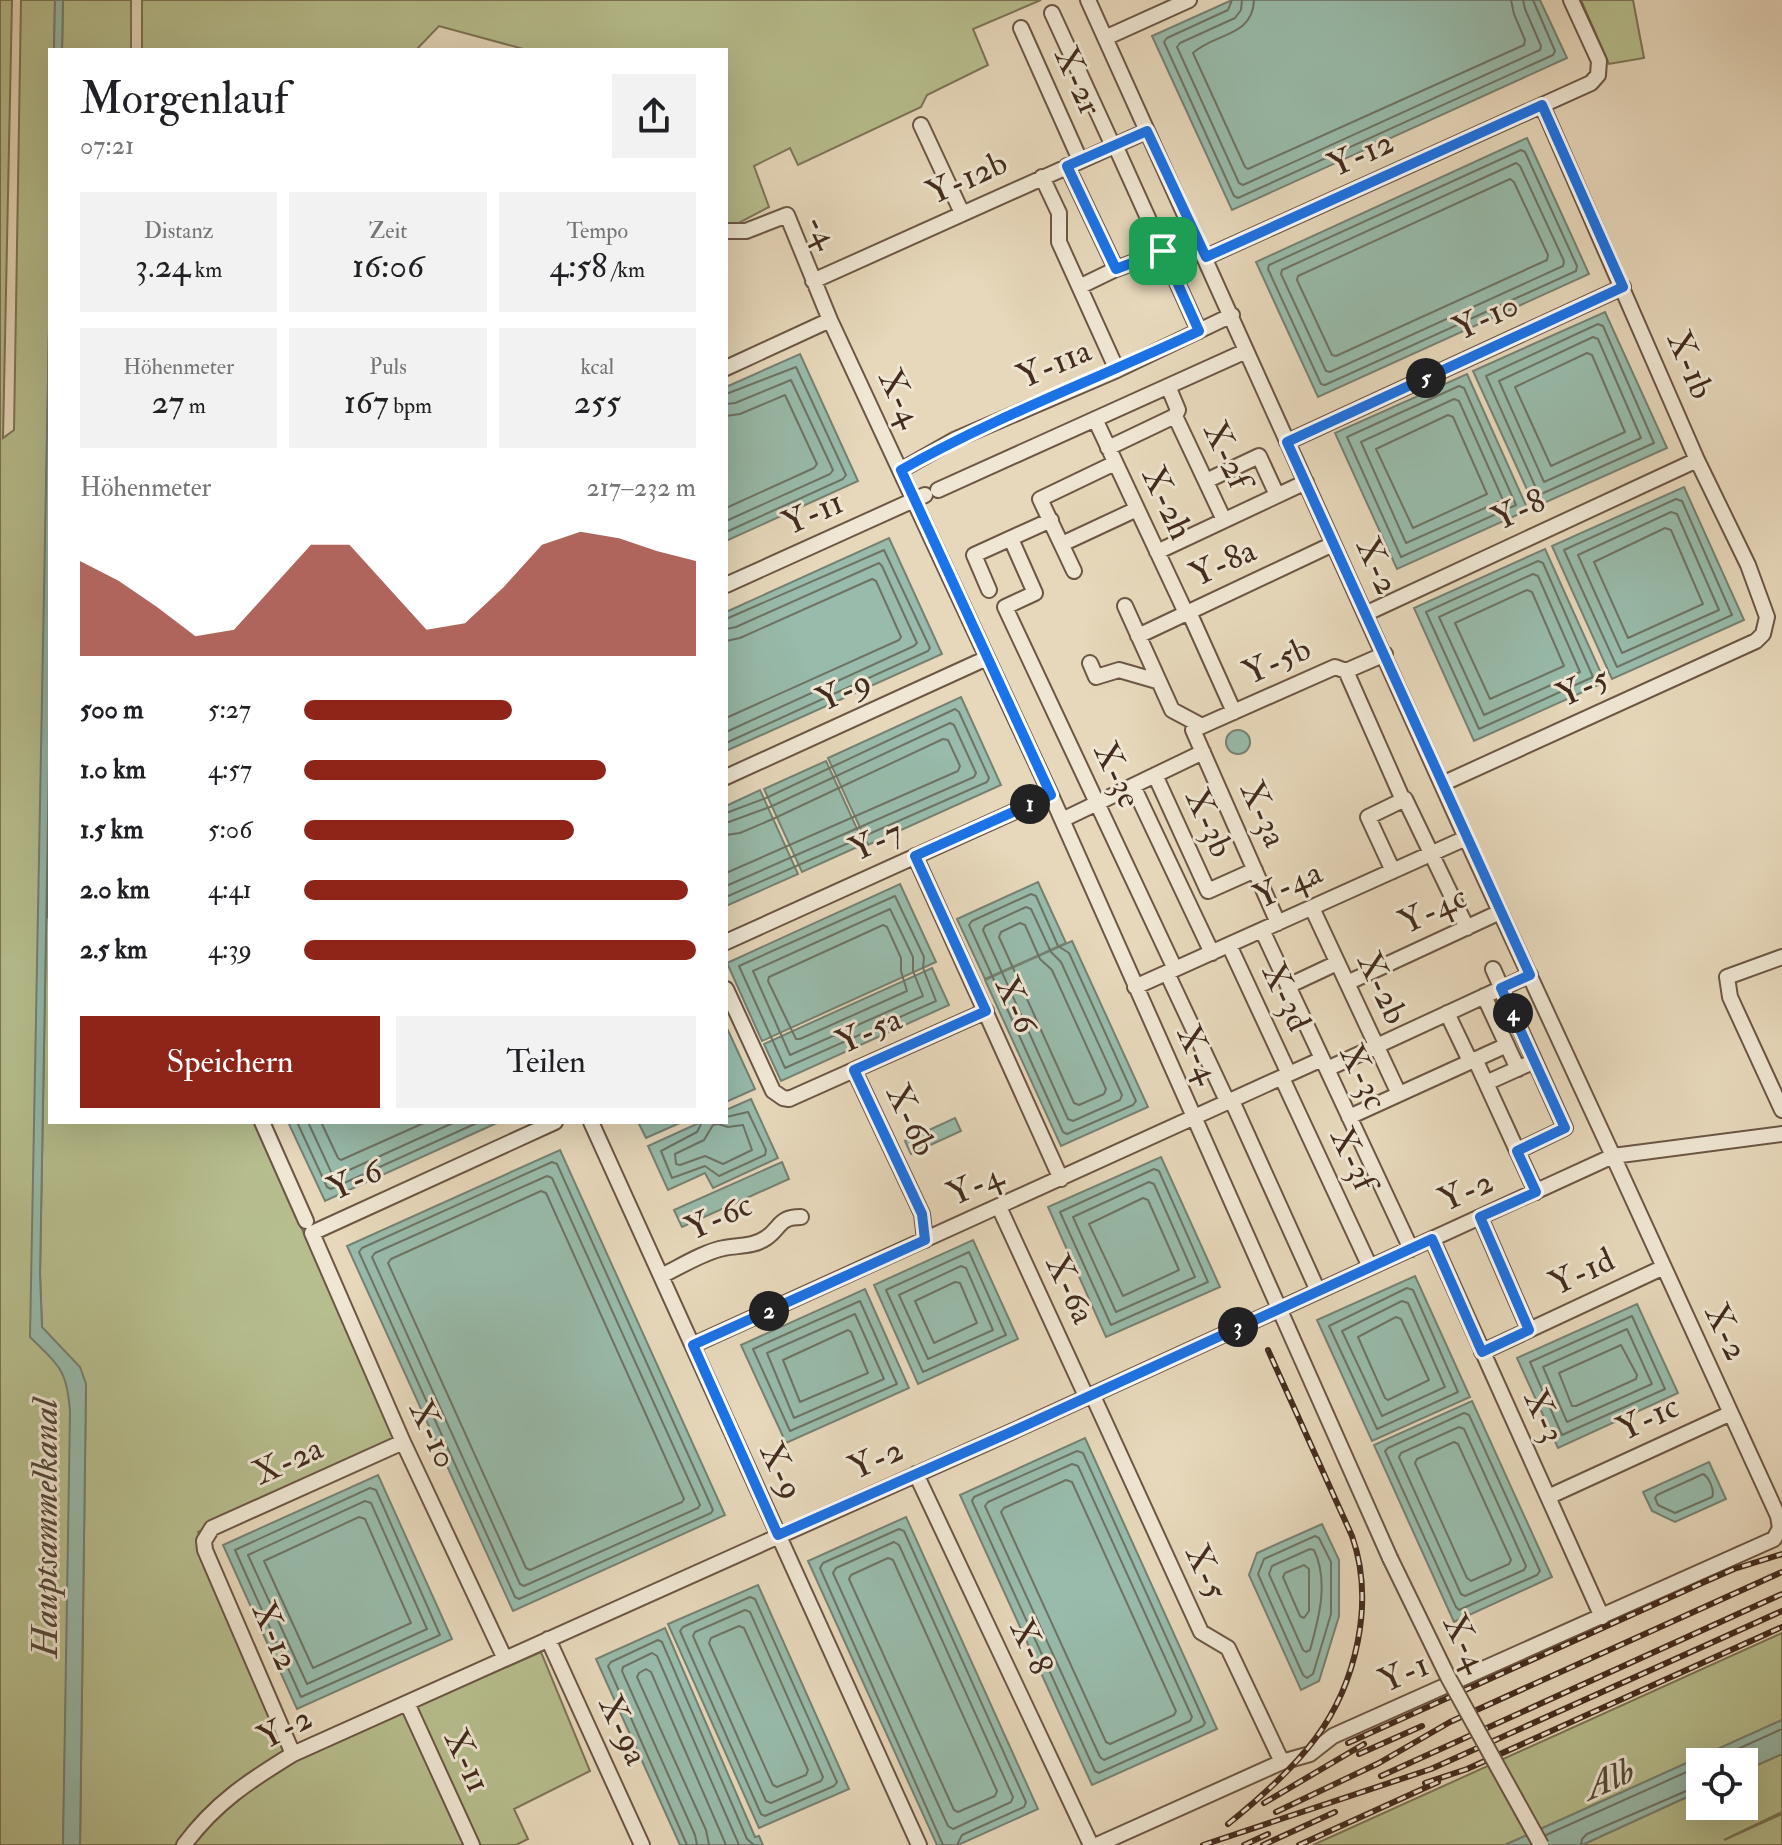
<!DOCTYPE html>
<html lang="de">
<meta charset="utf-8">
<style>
:root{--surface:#fff;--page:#f2f2f2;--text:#202124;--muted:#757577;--accent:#8f2418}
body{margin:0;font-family:"IM FELL Double Pica",serif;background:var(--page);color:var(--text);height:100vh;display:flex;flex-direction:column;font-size:30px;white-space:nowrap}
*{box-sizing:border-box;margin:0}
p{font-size:26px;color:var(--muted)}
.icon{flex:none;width:44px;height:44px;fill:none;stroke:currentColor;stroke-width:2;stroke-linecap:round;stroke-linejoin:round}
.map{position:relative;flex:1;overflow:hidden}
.sheet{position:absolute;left:48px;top:48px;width:680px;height:1076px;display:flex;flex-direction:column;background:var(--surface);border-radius:0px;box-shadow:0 8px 32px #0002}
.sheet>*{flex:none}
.fabs{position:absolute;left:1686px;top:1748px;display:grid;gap:16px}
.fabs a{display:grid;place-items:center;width:72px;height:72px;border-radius:0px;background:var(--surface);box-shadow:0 8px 32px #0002;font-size:40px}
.pin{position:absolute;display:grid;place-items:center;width:68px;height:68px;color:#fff;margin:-34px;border-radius:16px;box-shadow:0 4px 12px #0006}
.km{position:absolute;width:40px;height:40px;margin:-20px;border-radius:50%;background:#222;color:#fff;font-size:22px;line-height:40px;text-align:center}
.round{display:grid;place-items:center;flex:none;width:84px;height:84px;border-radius:0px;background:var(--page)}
.head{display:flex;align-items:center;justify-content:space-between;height:136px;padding:0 32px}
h1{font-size:44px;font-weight:600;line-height:60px}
.figures{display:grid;grid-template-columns:repeat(3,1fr);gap:12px;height:136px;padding:8px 32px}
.figures div{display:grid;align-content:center;border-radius:0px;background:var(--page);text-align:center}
.figures b{font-size:34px;font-weight:600}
.figures small{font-size:22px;font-weight:400}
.figures p{font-size:22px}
.chart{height:224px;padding:16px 32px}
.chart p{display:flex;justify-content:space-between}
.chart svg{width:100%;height:144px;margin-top:8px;fill:var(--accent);opacity:.7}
.cta{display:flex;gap:16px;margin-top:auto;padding:16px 32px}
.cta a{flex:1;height:92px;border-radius:0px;background:var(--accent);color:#fff;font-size:32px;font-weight:600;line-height:92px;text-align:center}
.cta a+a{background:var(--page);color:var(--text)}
ul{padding:0 32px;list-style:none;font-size:26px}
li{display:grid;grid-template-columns:128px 96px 1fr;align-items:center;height:60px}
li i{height:20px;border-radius:10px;background:var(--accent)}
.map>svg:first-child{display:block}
.green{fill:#b7be8e;stroke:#7d7456;stroke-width:2}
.water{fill:#98bbab;stroke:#768172;stroke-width:2}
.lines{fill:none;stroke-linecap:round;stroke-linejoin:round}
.shore{stroke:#6e7364;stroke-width:2}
.minor-casing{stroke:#6c5644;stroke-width:18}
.minor{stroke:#efe6d3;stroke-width:14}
.rail-casing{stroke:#432b1d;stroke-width:6}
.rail{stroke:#efe6d3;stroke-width:3;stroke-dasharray:9;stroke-linecap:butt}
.minor-bridge-casing{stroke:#6c5644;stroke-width:18;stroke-linecap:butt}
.minor-bridge{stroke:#efe6d3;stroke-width:14}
.route-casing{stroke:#fff;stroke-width:16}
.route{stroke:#1a73e8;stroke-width:10}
.labels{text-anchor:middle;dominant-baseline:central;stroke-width:6;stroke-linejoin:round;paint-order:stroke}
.street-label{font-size:34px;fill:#432b1d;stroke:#efe6d3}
.water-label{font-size:36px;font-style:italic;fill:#544839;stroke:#efe6d3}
</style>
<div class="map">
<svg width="1782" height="1845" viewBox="0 0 1782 1845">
<rect width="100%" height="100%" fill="#e7d8bb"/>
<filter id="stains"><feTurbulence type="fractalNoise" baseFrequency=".0025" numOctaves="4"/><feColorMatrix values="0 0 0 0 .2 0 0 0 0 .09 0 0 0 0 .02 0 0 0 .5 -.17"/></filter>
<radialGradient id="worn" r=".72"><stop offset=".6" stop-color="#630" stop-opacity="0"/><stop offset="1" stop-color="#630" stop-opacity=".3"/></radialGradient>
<path class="green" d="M0,0H12L3,438L14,430L21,0H55L54,50H50V273L32,1336L60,1367L72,1392L63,1845H0Z
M63,0H131V50H62Z
M142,0H1041L973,29L988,65L927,95L921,107L798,165L790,148L754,166L769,207L733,226L726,223V50H527L439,26L416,50H142Z
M1581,0H1633L1644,58L1609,64Z
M50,706V1122H254L396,1439L198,1532L295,1759L541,1652L590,1771L514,1809L528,1839L516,1845H80L86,1384L42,1327L40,1274Z
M1782,1633V1720L1505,1845H1313Z
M1782,1754V1812L1724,1840L1782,1814V1845H1582L1700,1791V1806H1744V1771Z"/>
<path class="water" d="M55,0H63L62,50H54Z
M1232,0H1540L1567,58L1232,210L1152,36Z
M1527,138L1589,274L1318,397L1256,262Z
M50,273V706L40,1274L42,1327L80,1367L86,1384L80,1845H63L70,1412C67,1369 59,1366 30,1337Z
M1605,312L1667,448L1535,507L1473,371Z
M800,354L858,481L726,541V387Z
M1467,374L1528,510L1397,569L1335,433Z
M1684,487L1744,620L1612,679L1552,546Z
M889,538L942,654L726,751V612Z
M1545,549L1605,682L1474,741L1414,608Z
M961,697L1001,785L868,845L828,758Z
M1226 742a12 12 0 1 1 24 0a12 12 0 1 1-24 0Z
M826,761L864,844L802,872L764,789Z
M760,790L798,874L726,906V806Z
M1038,882L1066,943L985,979L957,919Z
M900,884L936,962L762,1041L727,963Z
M1072,941L1148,1107L1061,1146L985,980Z
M932,968L949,1005L781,1081L764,1044Z
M726,1026L755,1089L726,1102Z
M751,1099L778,1158L713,1188L705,1173L668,1190L648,1146L701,1122H726V1110Z
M955,1118L961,1131L911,1154L905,1141Z
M288,1122H499L325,1201Z
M638,1122H682L646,1138Z
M560,1150L725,1515L513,1611L347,1246Z
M1161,1157L1220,1287L1106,1337L1048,1207Z
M782,1162L789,1179L682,1227L674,1210Z
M973,1240L1018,1339L918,1384L874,1285Z
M1415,1276L1470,1397L1372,1441L1317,1320Z
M865,1289L909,1388L786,1443L741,1345Z
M1637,1304L1678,1393L1558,1448L1517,1358Z
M1472,1401L1552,1577L1454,1622L1374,1445Z
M1085,1438L1217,1729L1092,1785L960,1495Z
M1709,1462L1726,1499L1675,1522L1652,1511L1643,1492Z
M378,1475L452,1639L297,1709L223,1545Z
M906,1517L1038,1809L958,1845H937L808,1561Z
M1322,1524L1339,1560V1616L1319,1681L1301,1690L1249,1575L1257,1553Z
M758,1585L849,1789L759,1828L668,1624Z
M665,1628L755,1837L759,1836L763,1845H680L596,1659Z
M1782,1720V1754L1744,1771V1762H1700V1791L1582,1845H1505Z"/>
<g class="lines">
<path class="shore" d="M1232,0L1228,10L1167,38L1164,42L1234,196L1238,198L1553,55L1555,51L1533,0
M1242,0L1241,10L1235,18L1180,43L1177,47L1239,183L1243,185L1540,50L1541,46L1525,9L1523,0
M1254,0C1253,37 1214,33 1193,53L1245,167L1248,169L1524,45L1525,40L1514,14L1511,0
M1521,150L1525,152L1577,266L1576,271L1325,385L1321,384L1268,269L1269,265Z
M1516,163L1520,166L1564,261L1563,266L1330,372L1326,371L1281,274L1282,270Z
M1510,179L1514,182L1548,255L1547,260L1336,356L1332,355L1297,280L1298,276Z
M1598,324L1603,326L1654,443L1539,495L1486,376Z
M1593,337L1598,339L1641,438L1544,482L1499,381Z
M1587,353L1592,355L1625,432L1551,466L1515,387Z
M1459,386L1464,388L1516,505L1401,557L1347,437Z
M726,394L796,367L846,475L843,479L726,532
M1454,399L1459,401L1503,500L1406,543L1361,442Z
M726,404L735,403L791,380L833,470L830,474L726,521
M1448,415L1453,417L1487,494L1413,528L1376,449Z
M726,416L740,414L785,395L817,464L814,468L726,508
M1676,499L1682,501L1732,615L1617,667L1564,550Z
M1671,512L1677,514L1719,610L1622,653L1578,555Z
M1665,528L1671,530L1703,604L1628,638L1594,562Z
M1538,561L1543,563L1593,677L1479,729L1426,612Z
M1533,574L1538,576L1580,672L1484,715L1439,617Z
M1527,590L1532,592L1564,666L1490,699L1455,623Z
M726,619L884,550L930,648L928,651L726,743
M726,629L736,627L879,563L882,566L917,643L914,646L726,732
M726,641L740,638L872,579L876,581L901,637L899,640L726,718
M50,736L47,916L50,920
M726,813L766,798L955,709L959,712L989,778L987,782L726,897
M726,823L770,807L950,723L954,725L976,773L974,777L726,886
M726,835L740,833L775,818L943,739L948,740L960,766L958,771L726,873
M1031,894L1036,896L1058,946L1069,953L1136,1101L1133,1105L1067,1134L1063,1132L969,925L972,921Z
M895,896L924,957L923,968L936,1001L785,1068L739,966Z
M1026,907L1031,909L1051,952L1061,962L1122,1095L1120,1100L1073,1121L1068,1119L983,930L985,926Z
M890,909L913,957V971L923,996L790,1055L753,971Z
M1020,923L1025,925L1040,959L1052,970L1106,1089L1104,1094L1079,1105L1074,1103L999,937L1001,932Z
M883,925L887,927L901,958V971L907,991L800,1039H796L768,981L769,977Z
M297,1122L327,1187L331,1189L479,1122
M308,1122L332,1174L336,1176L455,1122
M321,1122L338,1158L341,1160L426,1122
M702,1122L697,1132L661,1151L672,1178L705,1166L719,1176L765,1155L766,1150L748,1112L726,1117
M718,1124L728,1127L743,1125L752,1150L723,1164L705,1156L680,1165L676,1164L675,1154L704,1140L713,1125Z
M552,1162L557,1164L713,1510L711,1513L519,1599L515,1597L359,1252L362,1248Z
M1154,1169L1159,1171L1208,1282L1111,1325L1060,1212Z
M547,1176L552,1178L700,1505L698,1508L524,1586L520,1584L372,1257L375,1253Z
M1149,1182L1154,1184L1195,1277L1116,1312L1073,1217Z
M541,1191L546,1193L684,1499L682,1502L530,1570L526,1568L388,1263L391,1259Z
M1143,1198L1148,1200L1179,1270L1123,1296L1089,1224Z
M969,1252L1006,1335L923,1372L886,1290Z
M961,1266L966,1268L993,1330L928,1359L899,1295Z
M955,1282L960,1283L977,1323L934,1343L915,1301Z
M1407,1288L1413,1290L1458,1392L1377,1429L1329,1326Z
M860,1301L897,1384L790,1431L753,1349Z
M1402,1301L1408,1303L1445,1387L1382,1416L1342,1331Z
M855,1314L884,1379L794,1418L767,1353Z
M1632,1316L1665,1389L1562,1435L1530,1362Z
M1396,1317L1401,1319L1429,1380L1388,1400L1385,1398L1358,1337Z
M1627,1329L1652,1384L1567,1422L1543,1367Z
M848,1330L851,1332L868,1373L800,1402L783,1360Z
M1621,1345L1637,1375L1636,1379L1576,1406H1572L1559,1373Z
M1464,1413L1469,1415L1540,1571L1537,1575L1459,1610L1456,1607L1385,1451L1388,1448Z
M1459,1427L1464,1429L1526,1566L1524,1570L1465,1596L1461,1594L1399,1457L1401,1453Z
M1454,1442L1458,1444L1511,1560L1509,1564L1471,1581L1467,1578L1415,1463L1417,1459Z
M1077,1451L1083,1453L1205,1723L1203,1726L1099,1773L1095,1771L972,1501L974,1497Z
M1072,1464L1078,1466L1192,1717L1190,1721L1104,1760L1100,1757L985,1506L988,1502Z
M1703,1474C1709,1477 1715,1491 1712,1497L1675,1513L1658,1505L1655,1498L1657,1495Z
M1066,1480L1072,1482L1176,1711L1174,1715L1110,1744L1106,1742L1001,1512L1004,1508Z
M370,1488L376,1490L440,1635L301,1697L235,1550Z
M365,1501L371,1503L427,1629L307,1684L248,1555Z
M359,1517L365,1519L411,1623L313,1668L264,1561Z
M1315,1536L1319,1538L1331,1562V1614L1313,1674L1307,1678L1303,1675L1258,1574L1264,1559Z
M894,1542L899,1545L1013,1797L1011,1802L953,1829L948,1826L833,1573L836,1568Z
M1310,1549L1314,1550C1329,1581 1319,1618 1310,1650L1306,1652L1303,1650L1269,1574L1272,1566Z
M888,1558L893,1560L997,1791L995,1796L958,1812L954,1810L849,1579L851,1575Z
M1304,1565L1309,1569V1611L1304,1618L1300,1616L1283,1577L1285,1573Z
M750,1597L755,1599L837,1782L834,1786L765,1816L761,1814L680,1631L683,1627Z
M745,1610L750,1612L823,1777L821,1781L771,1803L766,1801L693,1636L695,1632Z
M739,1626L744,1628L808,1770L806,1775L777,1787L773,1785L709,1643L711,1638Z
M1709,1762L1782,1729
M1546,1835L1700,1766
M687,1845L608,1666L611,1662L658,1640L662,1642L747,1839L754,1845
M697,1845L695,1835L622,1671L623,1667L652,1653L657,1656L739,1845
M709,1845L706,1830L637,1677L639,1673L646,1669L651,1672L726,1845
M943,1845L820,1568L823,1563L899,1529L904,1531L1026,1802L1024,1807L962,1835L957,1845
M1581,1845L1582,1839L1587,1834L1700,1785"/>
<g class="minor-casing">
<path id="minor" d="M1052,13L1113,146
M1021,28L1080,160
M1105,38L1189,0
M921,125L962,213
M1115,145L1199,331
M1067,166L1116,269L1081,286
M1042,177L1059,213V242L1117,370
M726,231H746L787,215L830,320L1051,795L1390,1558
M1206,257L1591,83L1598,75L1599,61L1571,0
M1116,269L1163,251
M813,281L1147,131
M726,368L830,320
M1168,386L1178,410L1175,416
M1095,419L1186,613
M1287,442L1623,287
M1108,448L1175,416L1224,520
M901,470L954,440L1117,370L1232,315
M1206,481L1259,456L1277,495
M938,490L1246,351
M1011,539L1035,593L1005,607L1175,969
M1062,544L1137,509
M1157,552L1306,482
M1074,571L1040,499L1115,463
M726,585L925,495
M989,590L974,555L1051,520
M1125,606L1172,710L1202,726
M1189,612L1234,712
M1365,614L1697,460
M1138,636L1333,544
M1090,663L1096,677L1119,670L1157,681
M1346,671L1403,800L1405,799L1467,928
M1155,775L1208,891L1255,870
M726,777L987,658
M1442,784L1756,641L1763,634L1767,617L1748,565L1697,460L1542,105
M1133,786L1212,953
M1062,820L1203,752
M915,856L1061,1179
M1393,871L1368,817L1403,800
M1312,908L1399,1094
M1278,923L1193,730L1335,667L1346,671L1385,654
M1262,930L1411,1249
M726,942L1051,795
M1229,945L1289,1074
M1782,957L1727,977L1730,997L1782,1110
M1493,969L1565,1128L1517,1151
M1167,973L1228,1103
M1347,983L1500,912
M1288,986L1337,963
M1135,987L1466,838
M726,989L773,1091L783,1098L789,1099L986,1011
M1484,996L1518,1069
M1447,1013L1470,1061
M1475,1059L1536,1192
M1327,1069L1530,975
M854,1070L922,1214L925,1240
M1282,1078L1370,1267
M1486,1083L1526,1065
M1232,1101L1318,1291
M1349,1117L1507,1045
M262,1122L306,1221
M591,1122L919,1845
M999,1207L1086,1396
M1480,1217L1529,1330
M1432,1239L1602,1617
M661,1276C680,1267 703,1252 724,1248C738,1245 753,1247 766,1238C781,1228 778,1217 801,1217
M693,1345L1322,1059
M1482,1352L1664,1267
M1092,1394L1201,1632L1228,1648L1282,1762
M916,1474L1091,1845
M1548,1497L1729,1414
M548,1639L642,1845
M505,1659L403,1442L312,1233L555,1122
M407,1703L472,1845
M293,1754L205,1550L204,1541L212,1528L403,1442
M184,1845C215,1803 249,1781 293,1754L1011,1432L1613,1156L1466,838L1088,0
M1097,1845L1282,1762L1310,1754L1333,1736L1774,1539L1780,1528L1778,1516L1613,1156L1782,1134"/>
</g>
<use href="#minor" class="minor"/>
<g class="rail-casing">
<path id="rail" d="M1348,1743L1702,1583L1734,1569L1782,1554
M1359,1754L1422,1726
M1381,1776L1782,1594
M1425,1783L1467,1769L1782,1627
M1264,1803L1364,1744
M1276,1812L1379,1763L1450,1722L1782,1572
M1228,1824C1259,1799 1291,1771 1315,1739C1357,1683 1375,1601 1352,1536L1268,1350
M1203,1845L1431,1769L1782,1611
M1244,1845L1268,1834
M1263,1845L1335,1812
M1299,1845L1438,1782"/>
</g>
<use href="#rail" class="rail"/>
<g class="minor-bridge-casing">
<path id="minor-bridge" d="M1390,1558L1448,1677L1541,1845"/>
</g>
<use href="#minor-bridge" class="minor-bridge"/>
</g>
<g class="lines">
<g class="route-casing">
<path id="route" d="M1542,105L1623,287L1287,442L1530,975L1501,988L1565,1128L1517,1151L1536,1192L1480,1217L1529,1330L1482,1352L1432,1239L1011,1432L778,1535L693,1345L925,1240L922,1214L854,1070L986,1011L915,856L1051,795L901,470C996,416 1100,378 1199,331L1163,251L1116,269L1067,166L1147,131L1206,257Z"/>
</g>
<use href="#route" class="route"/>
</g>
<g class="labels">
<g class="street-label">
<text transform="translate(1078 81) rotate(66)">X-2r</text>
<text transform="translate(1361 154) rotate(-24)">Y-12</text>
<text transform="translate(967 178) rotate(-24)">Y-12b</text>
<text transform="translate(822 231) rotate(63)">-4</text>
<text transform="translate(1486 317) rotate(-25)">Y-10</text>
<text transform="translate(1054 364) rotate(-23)">Y-11a</text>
<text transform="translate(1690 365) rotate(67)">X-1b</text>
<text transform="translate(900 398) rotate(65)">X-4</text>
<text transform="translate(1227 455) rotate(65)">X-2f</text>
<text transform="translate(1167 503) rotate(65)">X-2h</text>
<text transform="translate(1519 510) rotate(-25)">Y-8</text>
<text transform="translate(813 513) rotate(-24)">Y-11</text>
<text transform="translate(1223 563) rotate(-25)">Y-8a</text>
<text transform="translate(1377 566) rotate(66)">X-2</text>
<text transform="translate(1277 661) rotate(-24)">Y-5b</text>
<text transform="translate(1583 687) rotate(-24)">Y-5</text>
<text transform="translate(844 691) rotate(-24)">Y-9</text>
<text transform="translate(1117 775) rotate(65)">X-3e</text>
<text transform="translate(1263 814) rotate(66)">X-3a</text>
<text transform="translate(1209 823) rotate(66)">X-3b</text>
<text transform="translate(876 841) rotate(-24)">Y-7</text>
<text transform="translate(1288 885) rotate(-24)">Y-4a</text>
<text transform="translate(1433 910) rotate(-25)">Y-4c</text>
<text transform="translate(1382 988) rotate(65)">X-2b</text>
<text transform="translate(1286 997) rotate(65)">X-3d</text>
<text transform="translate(1016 1005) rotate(66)">X-6</text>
<text transform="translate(869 1031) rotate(-24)">Y-5a</text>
<text transform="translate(1198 1054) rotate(66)">X-4</text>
<text transform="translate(1363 1077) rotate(65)">X-3c</text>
<text transform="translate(911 1120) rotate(65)">X-6b</text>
<text transform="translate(1353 1159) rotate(65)">X-3f</text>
<text transform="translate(355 1180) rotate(-24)">Y-6</text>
<text transform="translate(975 1185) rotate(-24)">Y-4</text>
<text transform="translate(1466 1191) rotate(-24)">Y-2</text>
<text transform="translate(719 1217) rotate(-24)">Y-6c</text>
<text transform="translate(1582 1272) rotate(-25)">Y-1d</text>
<text transform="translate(1070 1289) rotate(65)">X-6a</text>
<text transform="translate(1726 1332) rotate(65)">X-2</text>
<text transform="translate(1544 1416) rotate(66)">X-3</text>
<text transform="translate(1648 1418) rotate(-25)">Y-1c</text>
<text transform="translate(433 1434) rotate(65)">X-10</text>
<text transform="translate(876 1459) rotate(-24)">Y-2</text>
<text transform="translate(288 1461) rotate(-24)">X-2a</text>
<text transform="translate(781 1471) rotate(65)">X-9</text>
<text transform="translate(1206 1572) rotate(66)">X-5</text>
<text transform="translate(275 1636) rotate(67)">X-12</text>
<text transform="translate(1465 1643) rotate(64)">X-4</text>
<text transform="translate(1031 1647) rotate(65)">X-8</text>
<text transform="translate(1404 1673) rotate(-24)">Y-1</text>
<text transform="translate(285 1728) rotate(-27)">Y-2</text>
<text transform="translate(623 1730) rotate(65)">X-9a</text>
<text transform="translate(467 1761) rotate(65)">X-11</text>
</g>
<g class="water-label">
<text transform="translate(45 1528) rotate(-90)">Hauptsammelkanal</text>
<text transform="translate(1609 1779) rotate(-24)">Alb</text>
</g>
</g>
<rect width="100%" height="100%" filter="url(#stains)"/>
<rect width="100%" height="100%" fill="url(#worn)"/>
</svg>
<div class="fabs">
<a><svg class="icon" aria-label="locate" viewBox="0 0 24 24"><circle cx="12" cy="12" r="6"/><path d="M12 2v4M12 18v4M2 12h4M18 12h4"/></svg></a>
</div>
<div class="pin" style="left:1163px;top:251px;background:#1e9e55"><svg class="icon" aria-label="arrive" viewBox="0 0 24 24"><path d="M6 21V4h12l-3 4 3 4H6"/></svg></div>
<b class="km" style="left:1030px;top:804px">1</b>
<b class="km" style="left:769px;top:1311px">2</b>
<b class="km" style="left:1238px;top:1327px">3</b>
<b class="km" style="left:1513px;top:1013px">4</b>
<b class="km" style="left:1426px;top:378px">5</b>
<section class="sheet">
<div class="head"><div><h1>Morgenlauf</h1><p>07:21</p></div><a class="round"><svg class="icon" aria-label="share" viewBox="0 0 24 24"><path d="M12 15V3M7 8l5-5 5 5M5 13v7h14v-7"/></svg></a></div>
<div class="figures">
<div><p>Distanz</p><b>3.24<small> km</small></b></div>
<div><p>Zeit</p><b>16:06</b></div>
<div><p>Tempo</p><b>4:58<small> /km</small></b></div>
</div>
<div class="figures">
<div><p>Höhenmeter</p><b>27<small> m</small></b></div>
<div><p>Puls</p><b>167<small> bpm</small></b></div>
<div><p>kcal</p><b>255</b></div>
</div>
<div class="chart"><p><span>Höhenmeter</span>217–232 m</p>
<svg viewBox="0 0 160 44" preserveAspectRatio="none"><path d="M0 44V15L10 21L20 29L30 38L40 36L50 23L60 10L70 10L80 23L90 36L100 34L110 23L120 10L130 6L140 8L150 12L160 15V44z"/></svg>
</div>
<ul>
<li><b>500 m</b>5:27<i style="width:53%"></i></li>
<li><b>1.0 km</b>4:57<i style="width:77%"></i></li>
<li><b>1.5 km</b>5:06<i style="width:69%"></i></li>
<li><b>2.0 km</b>4:41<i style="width:98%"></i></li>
<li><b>2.5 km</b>4:39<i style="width:100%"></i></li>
</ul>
<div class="cta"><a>Speichern</a><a>Teilen</a></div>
</section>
</div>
